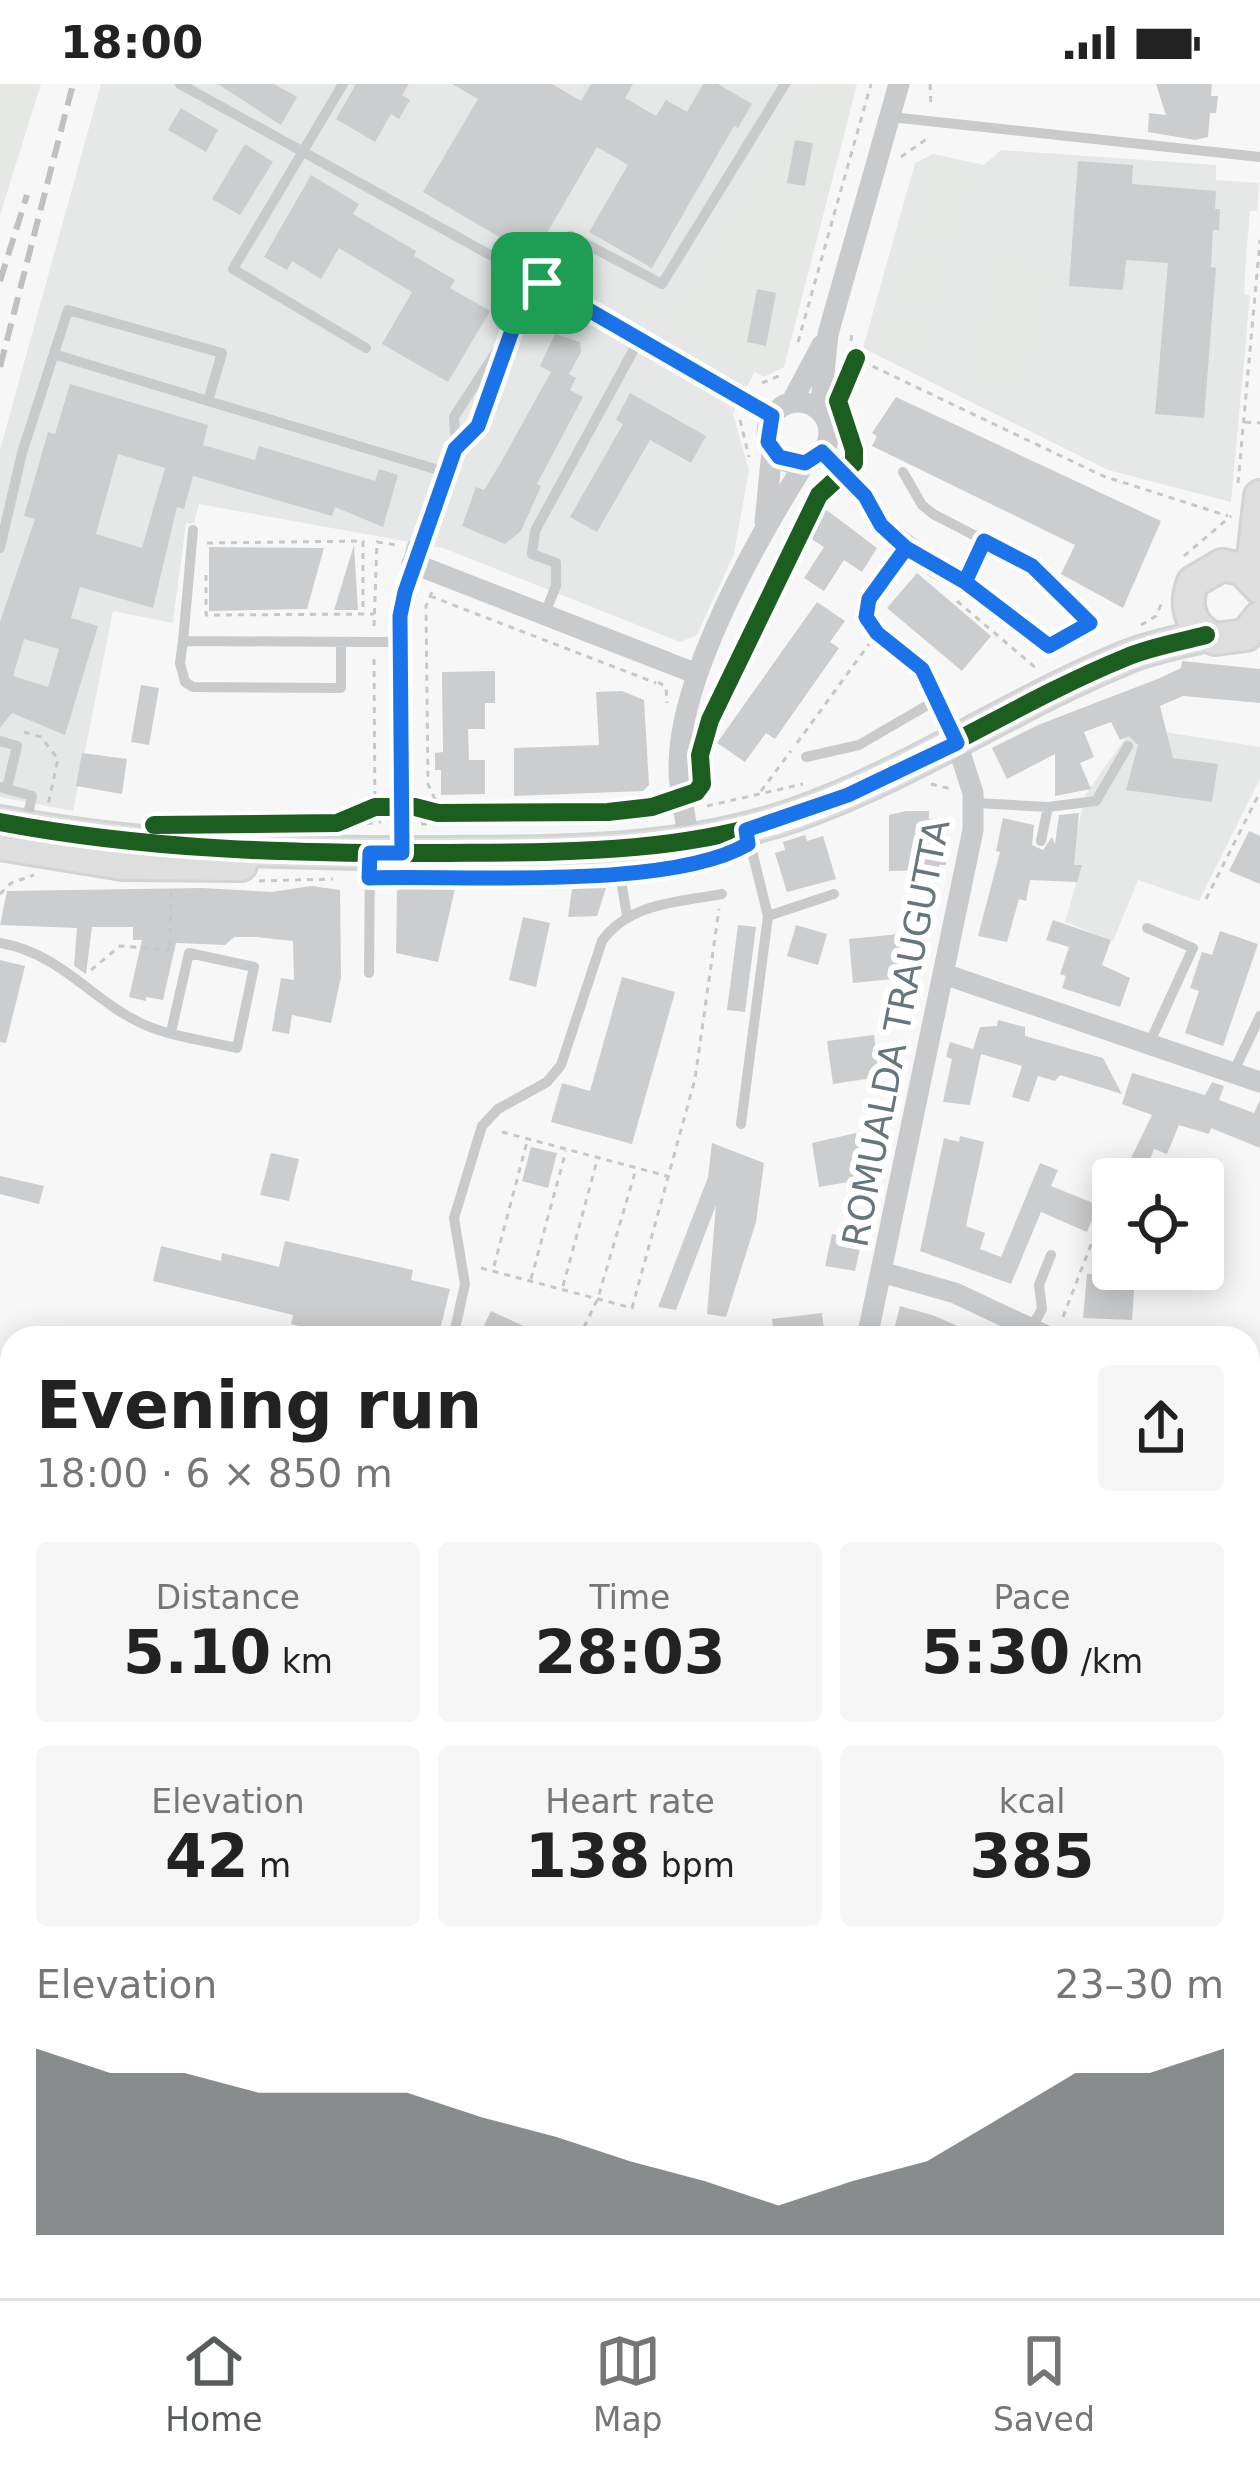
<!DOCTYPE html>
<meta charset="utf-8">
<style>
:root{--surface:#fff;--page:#f6f6f6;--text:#222;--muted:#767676;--line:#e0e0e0;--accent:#585c5e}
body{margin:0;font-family:"DejaVu Sans",sans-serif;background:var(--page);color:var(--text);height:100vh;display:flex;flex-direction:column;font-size:45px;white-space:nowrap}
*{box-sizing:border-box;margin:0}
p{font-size:39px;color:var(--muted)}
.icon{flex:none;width:66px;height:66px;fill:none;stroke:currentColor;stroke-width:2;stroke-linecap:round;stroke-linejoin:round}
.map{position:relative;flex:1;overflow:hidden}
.sheet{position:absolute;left:0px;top:1242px;width:1260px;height:972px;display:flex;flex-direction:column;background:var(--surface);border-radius:36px 36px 0 0;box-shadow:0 6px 30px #0003}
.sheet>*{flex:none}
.tools{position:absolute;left:1092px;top:1074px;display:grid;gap:24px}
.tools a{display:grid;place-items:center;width:132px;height:132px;border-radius:12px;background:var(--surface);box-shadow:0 6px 30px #0003;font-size:60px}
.pin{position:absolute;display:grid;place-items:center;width:102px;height:102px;color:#fff;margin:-51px;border-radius:24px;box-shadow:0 6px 18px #0006}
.round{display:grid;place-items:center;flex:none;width:126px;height:126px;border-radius:12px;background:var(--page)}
.head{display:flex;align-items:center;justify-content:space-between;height:204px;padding:0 36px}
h1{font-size:66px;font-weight:600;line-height:90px}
.figures{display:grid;grid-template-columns:repeat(3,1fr);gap:18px;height:204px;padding:12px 36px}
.figures div{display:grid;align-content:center;border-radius:12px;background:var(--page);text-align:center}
.figures b{font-size:60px;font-weight:600}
.figures small{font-size:33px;font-weight:400}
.figures p{font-size:33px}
.chart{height:336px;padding:24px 36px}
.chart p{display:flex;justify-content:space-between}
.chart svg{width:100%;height:216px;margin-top:12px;fill:var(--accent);opacity:.7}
.status{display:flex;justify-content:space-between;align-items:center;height:84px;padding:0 60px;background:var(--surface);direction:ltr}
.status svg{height:33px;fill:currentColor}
.tabs{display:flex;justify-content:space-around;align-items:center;height:168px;border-top:3px solid var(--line);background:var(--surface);font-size:33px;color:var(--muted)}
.tabs a{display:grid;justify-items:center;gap:6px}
.tabs .active{color:var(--accent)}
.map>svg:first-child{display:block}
.built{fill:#e6e8e7}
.green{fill:#e6e8e5}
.building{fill:#cccdce;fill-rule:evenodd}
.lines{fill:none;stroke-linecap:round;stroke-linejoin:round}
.secondary-casing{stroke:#d2d3d4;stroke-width:36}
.path{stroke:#c7c7c8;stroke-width:3;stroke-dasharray:6 6;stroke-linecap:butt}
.lane{stroke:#c8cacb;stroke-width:10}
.street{stroke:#c8cacb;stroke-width:21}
.secondary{stroke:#dededf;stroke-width:30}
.rail{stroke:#bfc1c1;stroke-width:6;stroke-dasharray:18 9;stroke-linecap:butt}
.cycleway-casing{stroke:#fff;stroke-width:26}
.cycleway{stroke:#1b5e20;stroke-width:18}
.route-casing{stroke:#fff;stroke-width:24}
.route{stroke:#1a73e8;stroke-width:15}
.labels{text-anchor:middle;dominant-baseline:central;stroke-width:12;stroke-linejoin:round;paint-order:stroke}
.street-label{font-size:36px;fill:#66767d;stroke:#fff}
</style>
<div class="status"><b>18:00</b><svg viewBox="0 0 49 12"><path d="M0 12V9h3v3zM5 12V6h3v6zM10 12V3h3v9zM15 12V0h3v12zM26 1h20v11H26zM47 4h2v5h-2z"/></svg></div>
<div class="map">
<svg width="1260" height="2214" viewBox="0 0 1260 2214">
<rect width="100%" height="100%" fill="#f7f7f7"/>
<path class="built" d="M101,0H836L757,283L733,330L749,386L734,470L697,551L680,558L443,464L199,420L194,439H186L173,539L113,527L73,727L0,713V366Z
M1001,66L1216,81V96L1259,99L1257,127H1250L1246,174L1244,210L1250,212L1231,418L1108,386L863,264L915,79L933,70L984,81Z
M1133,643L1260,663V695L1199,817L1138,796L1113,857L1065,838L1081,782L1070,780L1085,711Z"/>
<path class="green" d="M0,0H41L0,131Z
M799,0H857L784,283L764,293L559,188L567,175L671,230L808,6Z
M929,75L975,85L957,166L910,156Z
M923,167L941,171L945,193L940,214L925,225L902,220L894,204L903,179Z
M994,168L1056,183L1027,308L965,294Z
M877,229L940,244L933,278L869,264Z
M382,2202H686L679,2214H387Z"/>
<path class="building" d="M218,0H274L297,13L281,41Z
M356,0H409L402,11L410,16L399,35L391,30L375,58L336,35Z
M452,0H552L581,17L591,0H633L625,14L656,32L666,16L687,28L703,0H718L752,20L738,44L734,42L652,184L589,148L628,81L597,63L533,173L423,108L478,15Z
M1156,0H1212L1211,12H1218L1216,29H1210L1208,53L1195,56L1148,48L1149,29L1166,31Z
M181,24L218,46L206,68L168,46Z
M795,56L813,59L805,102L787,99Z
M245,60L273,78L240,131L212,115Z
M1078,77L1133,81L1132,100L1216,107L1215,125H1220L1219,146H1213L1211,183L1216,184L1204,334L1155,330L1168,179L1126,176L1123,206L1069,202Z
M311,91L359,120L353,130L416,167L414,172L455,196L450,204L490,227L448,298L382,260L412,208L339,164L321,195L292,177L287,186L264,173Z
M757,205L776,209L766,262L747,258Z
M555,250L580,258L581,268L569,290L576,294L570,306L583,313L537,400L541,402L521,447L505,460L462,442L476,403L484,406L500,380L551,288L540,282Z
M70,300L208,341L203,361L255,376L259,362L375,397L379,385L398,391L383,443L335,423L332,432L193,392L184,425L177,423L153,524L80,503L71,534L98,542L65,651L12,629L0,644V538L35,435L24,432L48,348L55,350ZM118,370L165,384L142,464L96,450ZM24,555L59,565L48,603L13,592Z
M630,309L706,352L691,379L650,356L597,448L570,433L623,340L616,336Z
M896,313L1161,437L1123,524L1061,490L1075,461L872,362L877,352L872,349Z
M824,424L877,464L862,488L844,476L824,507L804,494L824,463L805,451Z
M354,461L358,526H334Z
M209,463L324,464L307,525L209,527Z
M917,489L991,552L962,587L887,524Z
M817,518L845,537L830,558L839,564L775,655L766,649L745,678L717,659Z
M1182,577L1260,585V619L1183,612L1160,622L1173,674L1218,680L1212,718L1126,706L1138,661L1129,652L1120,656L1111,638L1084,648L1094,673L1080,679L1091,705L1055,712V670L1007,695L992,664L1038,641L1160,594L1181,584Z
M495,587V619H485V645H468L469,676H485V710L441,711V686H435V669L443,668L442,588Z
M141,601L159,604L149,661L131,658Z
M622,607L644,616L649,701L643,707L514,712V664L599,661L596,608Z
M82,669L127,675L122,710L76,702Z
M906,727H929V735L947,734L946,781H939V786L889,787V731Z
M1079,729L1074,781H1082L1077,798L1030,796L1026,817L1019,815L1007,858L978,852L1000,768L996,767L1003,734L1034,741L1032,761L1043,766L1052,753L1055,760L1059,731Z
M1249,747L1260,752V800L1229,787Z
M805,751L807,757L823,752L836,795L787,808L775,769L785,766L783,758Z
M311,802L340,806L341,893L331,939L292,931L289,950L272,947L281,894L294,896L293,857L256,853H234L225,861L176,859L163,916L146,913V917L129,913L142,856H133V843H92L86,890L74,882L77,844L0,841L7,807L202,804L272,808Z
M411,802L455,805L438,878L396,869L397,806Z
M606,804L597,832L568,833L572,805Z
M523,833L550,839L536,903L509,896Z
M1053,836L1111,856L1102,881L1130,894L1120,923L1062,904L1066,892L1060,890L1069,863L1046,856Z
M738,841L756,843L745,928L727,926Z
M796,841L827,850L818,881L787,872Z
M1220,847L1258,860L1223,962L1185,949L1199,907L1190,904L1202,868L1212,871Z
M899,850L903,894L853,899L849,855Z
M0,876L25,882L6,959L0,958Z
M622,893L675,908L632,1060L551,1038L562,999L590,1007Z
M998,936L1025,943V952L1103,974L1122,1010L1060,991L1055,997L1038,992L1029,1018L1012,1013L1022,982L981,970L970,1021L943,1018L952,975L946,973L950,958L973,965L980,943L997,942Z
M874,951L879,993L833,1000L827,957Z
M1132,989L1205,1011L1212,998L1224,1002L1219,1016L1254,1029L1260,1016V1064L1211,1044L1209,1050L1179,1041L1167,1070L1154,1065L1142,1095H1121L1152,1031L1122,1020Z
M856,1049L866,1095L819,1103L812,1059Z
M960,1052L984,1058L966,1142L985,1149L980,1165L1001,1173L1040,1079L1058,1086L1051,1102L1098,1121L1087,1148L1041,1128L1011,1200L920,1167L944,1054L959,1058Z
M712,1059L764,1079L756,1138L726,1233L707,1230L716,1121L676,1226L658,1223L708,1093Z
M531,1063L557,1069L548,1104L522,1097Z
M271,1069L299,1075L289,1117L260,1111Z
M0,1092L44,1102L39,1120L0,1110Z
M832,1150L862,1156L855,1187L825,1182Z
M285,1157L413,1186L411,1196L450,1205L438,1254H350L291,1240L293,1231L153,1197L161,1162L221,1177L222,1169L279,1183Z
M1087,1190L1135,1192L1132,1236L1083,1234Z
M900,1222L935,1232L984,1254H892Z
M491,1227L550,1254H478Z
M822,1229L825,1254H774L772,1235Z"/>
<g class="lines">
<g class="secondary-casing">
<path id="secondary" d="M1251,491L1260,412
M1260,504L1242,485L1222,481L1193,498C1183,523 1191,544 1215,555L1246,551L1260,533
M0,738C147,766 296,770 445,769C565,768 682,770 797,730C913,689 1014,619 1127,573C1151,563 1180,558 1206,551
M0,760L123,780L241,781
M0,1480L12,1483
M1248,1758L1260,1761
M1248,2071L1260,2078"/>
</g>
<path class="path" d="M930,0L931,22
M901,73L928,54
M798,258L871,0
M851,272L1103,392L1228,432
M848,281L852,249
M762,299L781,291
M843,311L862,377
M740,336L749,373
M1245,338L1260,339
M1238,399L1260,156
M809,413L835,409
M207,459L363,457V530
M1184,472L1231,432
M206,491V531L374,530
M432,508L426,522L428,700L438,722V741
M430,512L656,599
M957,517L1037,585
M1141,541L1156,532L1162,518
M374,542L377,458L397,461
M374,575L375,738
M658,598L666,603L667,619
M710,625L805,422
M24,648L41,653L58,675L48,721
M797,659L869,560
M931,700L951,705
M761,707L791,667
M707,722L803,700
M421,740L627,737
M355,741L381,738
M259,797L333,795
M0,810L11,799L34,791
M1206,815L1260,708
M170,862L171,806
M91,886L120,862L170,866
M502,1048L667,1092
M494,1182L527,1058
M481,1184L632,1224L695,995L719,825
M531,1195L566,1067
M563,1202L598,1073
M1063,1233L1104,1127L1105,1099
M579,1254L598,1214L636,1085
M1248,1671L1260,1673
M1248,1931L1260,1917
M1248,2024L1260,2031
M0,2101L12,2106
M1248,2114L1260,2121
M307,2202L318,2214
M358,2214L364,2202
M719,2214L725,2202
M1058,2214L1065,2202"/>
<path class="lane" d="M180,0L541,199
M343,0L233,185L366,264
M891,33L1260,73
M208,317L445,388
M456,365L454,333L571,152L662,200L785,0
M903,388L922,421L933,430L1032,481L1090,539L1049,562L966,498L984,457
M906,463L869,515L866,533L877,549L922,585L956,656
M0,464L22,369L68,226L222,269L208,317L57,271
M417,464L456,365L479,342L507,261
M545,529L556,502V479L532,470L535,447L639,256
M183,557L193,446
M341,558V604L193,603L185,598L180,579L183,557L374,558H401
M0,657L17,662L7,704
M806,673L859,661L938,615
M0,703L32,712L26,740
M975,719L1048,723L1096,717L1128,662
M1041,757L1048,723
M616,767L627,832
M768,832L834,810
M1147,844L1193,864L1149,960
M0,859C63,870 91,917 145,941C173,953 207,957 237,964L254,883L189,869L171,948
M369,889L370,773
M1233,989L1260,932
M741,1040L768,832L747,747
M1032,1243L1042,1225L1039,1201L1051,1171
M453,1254L465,1200L454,1134L482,1042L498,1025L547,998L561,981L602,857C629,819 678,818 722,810
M1250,1574L1252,1593L1260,1605
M0,1732L9,1734
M0,1822L12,1825
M0,1868L12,1871
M0,1912L12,1915
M0,1958L12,1961
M0,2003L12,2006
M0,2048L12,2032
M0,2125L12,2129
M1248,2160L1260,2138
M0,2174L12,2178
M333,2202L341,2214
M53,2214L58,2202
M1218,2214L1225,2202"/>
<path class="street" d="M541,199L772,332
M767 349a31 31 0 1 1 62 0a31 31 0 1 1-62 0Z
M791,319L822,261
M820,327L828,250L899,0
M822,368L865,412L881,441L936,484L966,498
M765,438L772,367
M412,479L697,590
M689,758C686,734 679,709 679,684C678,593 757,455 805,379
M402,769L401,532L417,464
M944,890L1260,998
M881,1188L955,1209L1051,1254
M867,1254L973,746V709L957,659
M1248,1399L1260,1409"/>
<use href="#secondary" class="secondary"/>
<path class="rail" d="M0,197L27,111
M0,283L73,0"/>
<g class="cycleway-casing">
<path id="cycleway" d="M0,738C147,766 296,770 445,769C565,768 682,770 797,730C913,689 1014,619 1127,573C1151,563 1180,558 1206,551
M154,741L337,739L375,723H415L438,729L608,728L652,723L696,708L702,700L700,671L710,636L819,411L854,379V366L838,317L856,274"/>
</g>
<use href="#cycleway" class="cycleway"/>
</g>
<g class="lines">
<g class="route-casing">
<path id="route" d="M542,199L514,241L478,342L455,365L405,508L400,532L402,769H370L369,794C466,791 670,806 748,760L746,746L848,711L957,659L922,585L877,549L866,533L869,515L906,464L965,498L1049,562L1090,539L1032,482L984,457L965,498L906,464L881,441L865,412L822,368L805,379L779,373L768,358L772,332L542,199"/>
</g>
<use href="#route" class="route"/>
</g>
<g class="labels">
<g class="street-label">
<text transform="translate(896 949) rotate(-79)">ROMUALDA TRAUGUTTA</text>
</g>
</g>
</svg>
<div class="tools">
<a><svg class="icon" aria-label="locate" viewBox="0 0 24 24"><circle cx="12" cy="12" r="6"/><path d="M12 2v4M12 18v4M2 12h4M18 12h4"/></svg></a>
</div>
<div class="pin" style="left:542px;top:199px;background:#1e9e55"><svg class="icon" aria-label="arrive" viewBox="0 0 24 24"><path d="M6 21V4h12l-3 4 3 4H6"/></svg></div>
<section class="sheet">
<div class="head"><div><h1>Evening run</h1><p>18:00 · 6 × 850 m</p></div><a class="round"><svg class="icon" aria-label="share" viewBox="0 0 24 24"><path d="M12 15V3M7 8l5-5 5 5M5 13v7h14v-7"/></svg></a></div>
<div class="figures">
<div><p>Distance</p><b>5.10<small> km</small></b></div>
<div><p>Time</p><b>28:03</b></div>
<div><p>Pace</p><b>5:30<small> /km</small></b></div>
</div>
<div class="figures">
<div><p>Elevation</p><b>42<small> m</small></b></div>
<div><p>Heart rate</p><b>138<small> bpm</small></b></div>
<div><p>kcal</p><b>385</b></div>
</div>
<div class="chart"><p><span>Elevation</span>23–30 m</p>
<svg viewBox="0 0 160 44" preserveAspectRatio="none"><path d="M0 44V6L10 11L20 11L30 15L40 15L50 15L60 20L70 24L80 29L90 33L100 38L110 33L120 29L130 20L140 11L150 11L160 6V44z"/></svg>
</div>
</section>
</div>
<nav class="tabs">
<a class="active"><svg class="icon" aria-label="home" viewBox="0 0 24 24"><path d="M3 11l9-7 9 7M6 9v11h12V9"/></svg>Home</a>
<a><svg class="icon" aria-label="map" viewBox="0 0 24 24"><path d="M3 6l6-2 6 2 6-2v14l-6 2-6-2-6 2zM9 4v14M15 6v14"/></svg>Map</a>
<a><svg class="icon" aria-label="saved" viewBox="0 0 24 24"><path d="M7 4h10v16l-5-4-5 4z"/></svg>Saved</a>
</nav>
